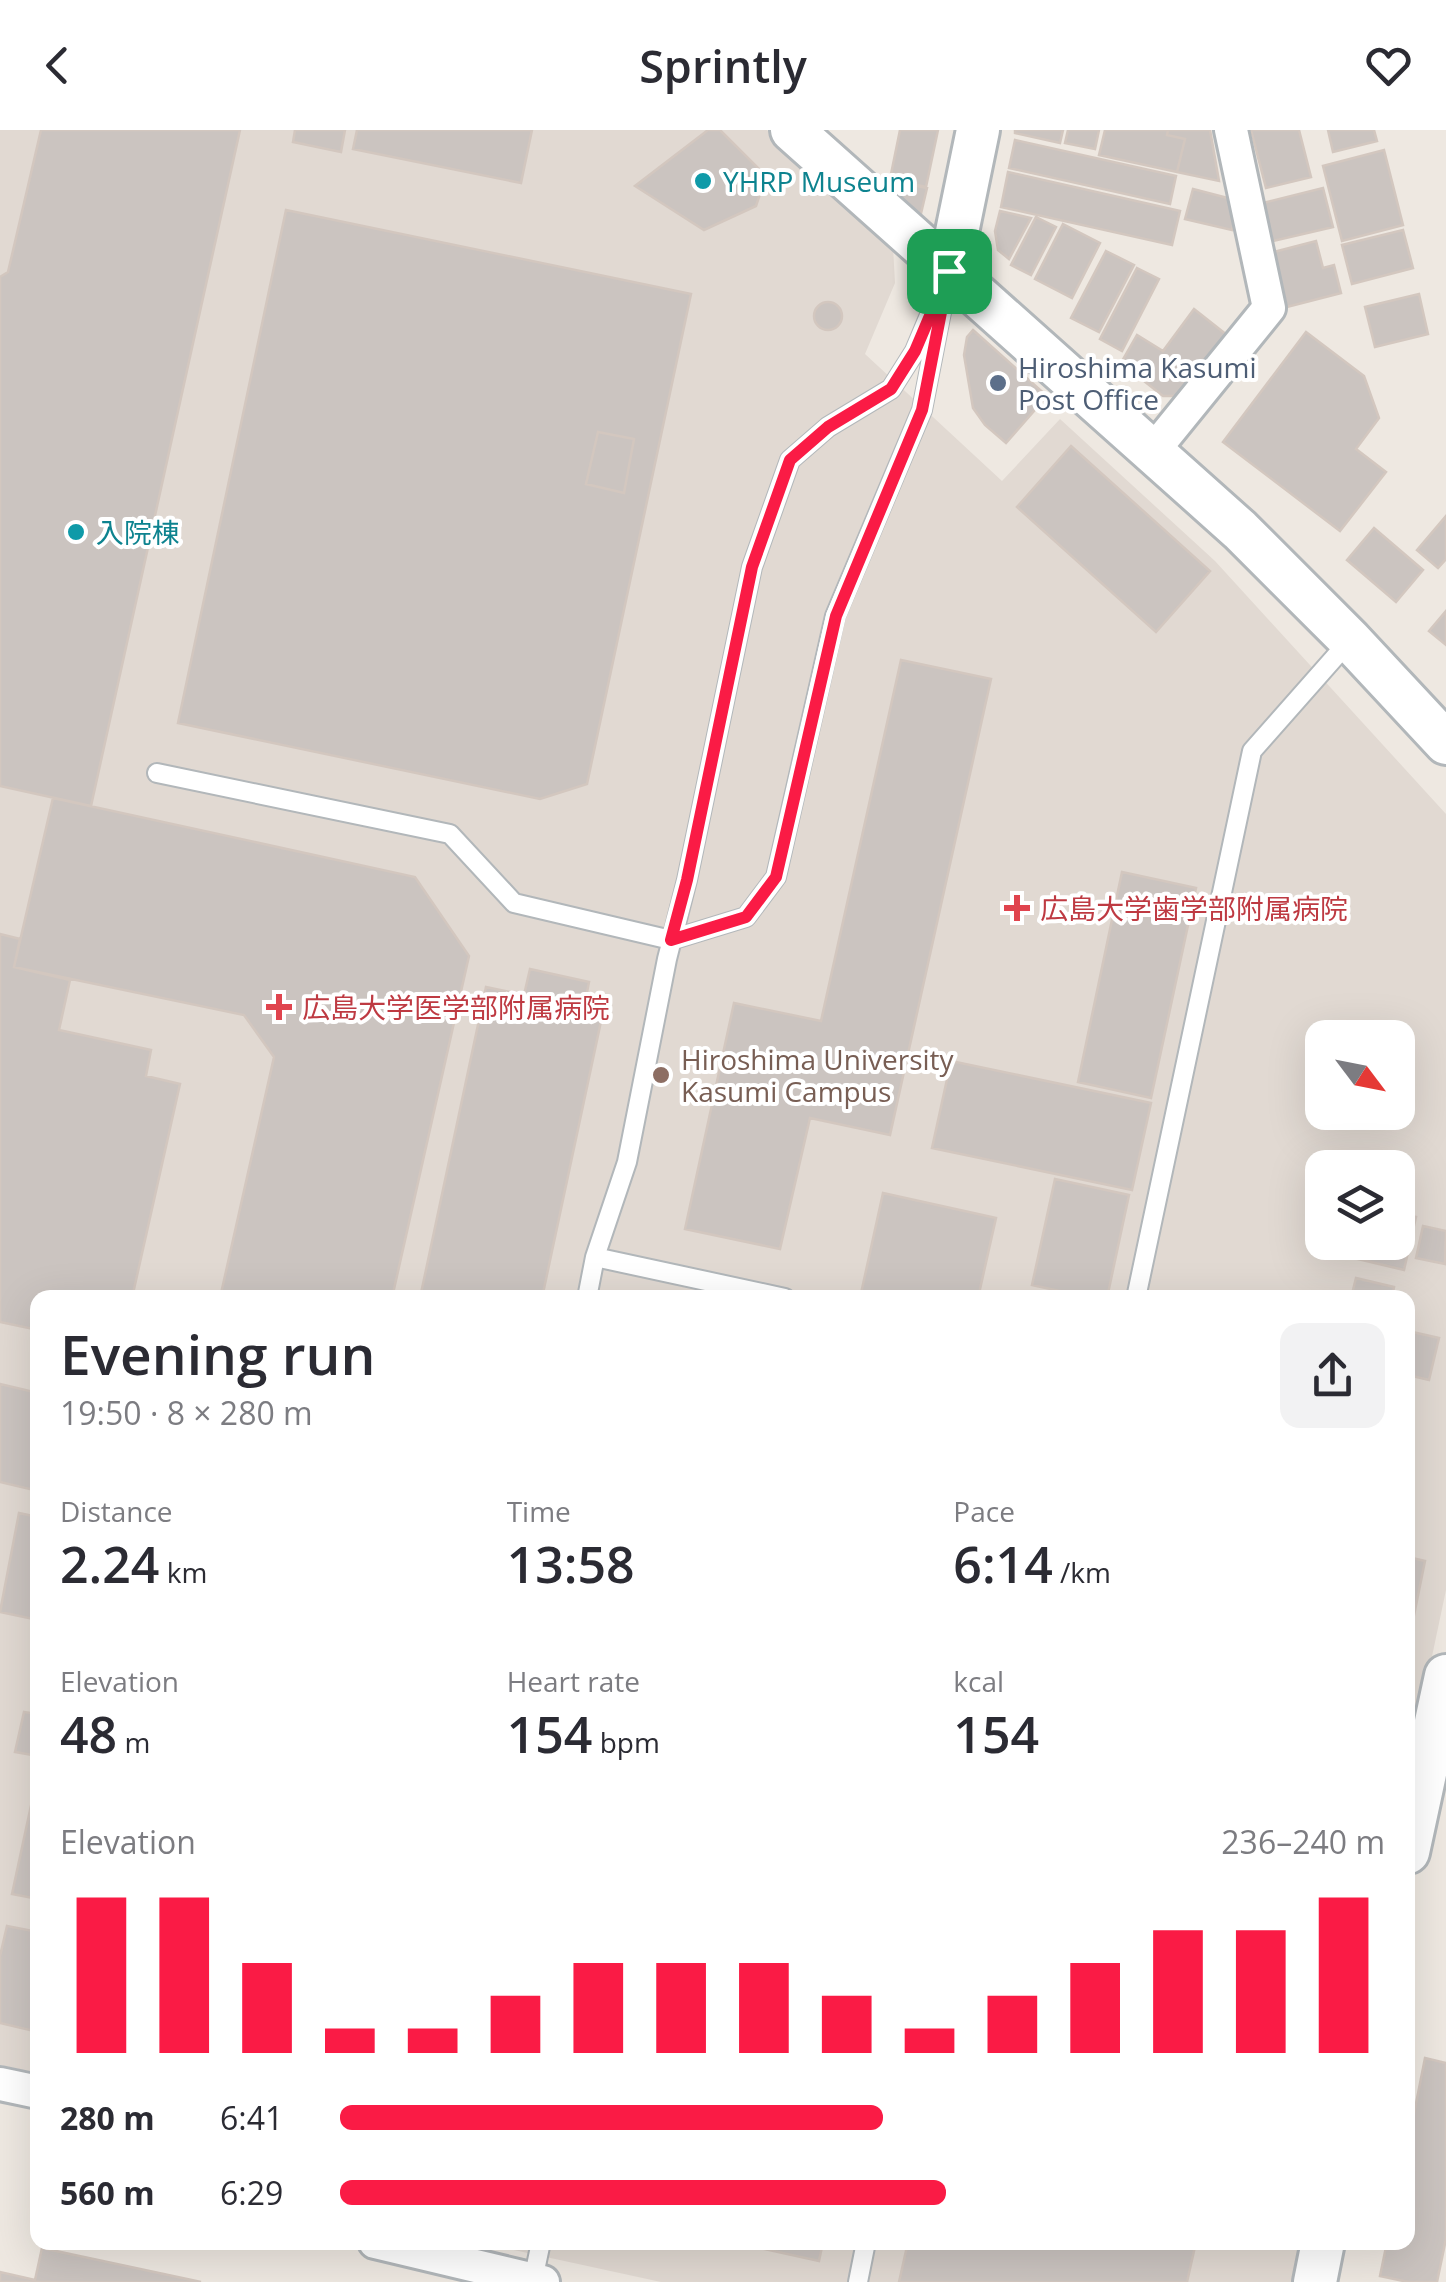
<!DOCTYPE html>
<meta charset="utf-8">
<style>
:root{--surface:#fff;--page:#f2f2f3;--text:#2b2b33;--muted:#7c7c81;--accent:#fa1b45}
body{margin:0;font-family:"Open Sans","Noto Sans JP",sans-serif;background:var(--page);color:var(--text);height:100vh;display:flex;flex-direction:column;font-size:38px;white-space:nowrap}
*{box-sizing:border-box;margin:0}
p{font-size:32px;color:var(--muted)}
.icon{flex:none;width:55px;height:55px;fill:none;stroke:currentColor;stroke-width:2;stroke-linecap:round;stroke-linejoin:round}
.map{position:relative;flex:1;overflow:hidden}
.sheet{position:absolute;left:30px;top:1160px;width:1385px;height:960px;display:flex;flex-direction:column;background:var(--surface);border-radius:20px;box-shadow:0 10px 40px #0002}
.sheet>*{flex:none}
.needle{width:65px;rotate:122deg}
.fabs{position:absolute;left:1305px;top:890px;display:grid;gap:20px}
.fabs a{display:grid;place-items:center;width:110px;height:110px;border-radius:20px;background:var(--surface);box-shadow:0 10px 40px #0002;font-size:50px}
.pin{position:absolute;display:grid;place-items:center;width:85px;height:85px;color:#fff;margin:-42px;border-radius:20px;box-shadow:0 5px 15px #0006}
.round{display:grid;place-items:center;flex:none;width:105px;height:105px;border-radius:20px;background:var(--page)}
.overview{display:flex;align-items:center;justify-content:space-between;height:170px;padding:0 30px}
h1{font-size:55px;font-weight:600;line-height:75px}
.figures{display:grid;grid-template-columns:repeat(3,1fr);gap:15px;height:170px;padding:10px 30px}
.figures div{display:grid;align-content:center}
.figures b{font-size:50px;font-weight:600}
.figures small{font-size:28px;font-weight:400}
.figures p{font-size:28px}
.chart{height:280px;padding:20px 30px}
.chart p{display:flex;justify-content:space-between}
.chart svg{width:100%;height:180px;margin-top:10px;stroke:var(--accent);stroke-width:6}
ul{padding:0 30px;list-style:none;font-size:32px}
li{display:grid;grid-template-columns:160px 120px 1fr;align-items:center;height:75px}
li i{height:25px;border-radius:12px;background:var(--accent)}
header{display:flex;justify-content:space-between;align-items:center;height:130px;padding:0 30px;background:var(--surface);font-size:45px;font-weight:600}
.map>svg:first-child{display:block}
.education{fill:#e1d9d2;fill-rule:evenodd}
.building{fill:#cbc4c0;stroke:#d3c7bf;stroke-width:2.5}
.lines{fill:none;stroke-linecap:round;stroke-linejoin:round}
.service-casing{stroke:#b2b7ba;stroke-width:22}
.minor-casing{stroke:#b2b7ba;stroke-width:38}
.tertiary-casing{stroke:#b2b7ba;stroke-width:48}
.service{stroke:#fff;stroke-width:18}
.minor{stroke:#fff;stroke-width:32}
.tertiary{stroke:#fff;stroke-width:42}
.route-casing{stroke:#fff;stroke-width:20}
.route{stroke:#fa1b45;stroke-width:12}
.culture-dot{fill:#0f9aa8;stroke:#fff;stroke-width:4}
.service-dot{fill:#5c6f8a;stroke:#fff;stroke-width:4}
.health-dot{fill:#e0444e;stroke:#fff;stroke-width:4}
.education-dot{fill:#8d6e63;stroke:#fff;stroke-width:4}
.labels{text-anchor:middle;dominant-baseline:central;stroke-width:8;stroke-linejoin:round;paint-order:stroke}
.culture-label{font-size:28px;fill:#0d838f;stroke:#fff;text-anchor:start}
.service-label{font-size:28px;fill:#4e5e75;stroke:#fff;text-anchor:start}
.health-label{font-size:28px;fill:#be3a42;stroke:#fff;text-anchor:start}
.education-label{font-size:28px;fill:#785e54;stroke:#fff;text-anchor:start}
</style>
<header><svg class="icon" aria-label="back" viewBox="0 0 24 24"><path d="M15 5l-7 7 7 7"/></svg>Sprintly<svg class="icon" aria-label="heart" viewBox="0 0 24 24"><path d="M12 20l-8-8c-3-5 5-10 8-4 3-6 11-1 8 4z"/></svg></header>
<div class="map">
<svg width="1446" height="2152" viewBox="0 0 1446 2152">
<rect width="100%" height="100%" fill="#eee8e1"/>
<path class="education" d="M0,0H767L893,117L895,153L865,224L1002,351L1060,289L1215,431L1446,684V1460L1408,1640V1168H38L37,1943L0,1935ZM1322,908H1398V982H1322ZM1322,1038H1398V1112H1322Z
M481,2113H1306L1298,2152H661Z"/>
<path class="building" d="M41,0H240L91,676L0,656V147L8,142Z
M295,0H345L341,22L293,12Z
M357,0H532L521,53L353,19Z
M708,0H720L766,46L756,76L704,100L635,56Z
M900,0H938L926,57L890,49Z
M1015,0H1063L1060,13L1015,3Z
M1068,0H1099L1095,19L1065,13Z
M1105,0H1168L1167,5L1185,9L1177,42L1099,25Z
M1168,0H1210L1219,51L1177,42L1185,9L1167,5Z
M1251,0H1299L1311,47L1266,58Z
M1328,0H1374L1377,11L1333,22Z
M1015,10L1176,46L1170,74L1009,38Z
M1384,20L1403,95L1342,111L1323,36Z
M1008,42L1180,81L1172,115L1001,77Z
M892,51L927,58L919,92L888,66Z
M1323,58L1333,97L1273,111L1263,73Z
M1193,59L1239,71L1232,100L1185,89Z
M286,80L691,164L587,654L540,669L178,593Z
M1000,81L1031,88L1009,129L998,120L995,101Z
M1036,87L1056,97L1031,145L1011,135Z
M1063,94L1100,113L1072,168L1035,149Z
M1403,100L1413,138L1352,154L1342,115Z
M1316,111L1323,138L1334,135L1341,163L1287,177L1274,122Z
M1106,121L1134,135L1099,202L1071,188Z
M1137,138L1159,149L1122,221L1100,209Z
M1419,164L1428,204L1375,217L1365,177Z
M814 186a14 14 0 1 1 28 0a14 14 0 1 1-28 0Z
M1194,179L1232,209L1185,266H1163L1121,233L1137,205L1163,221Z
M973,200L1047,266L1006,313L985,295L973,278L964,225L967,207Z
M1306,202L1364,246L1379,288L1356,319L1386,342L1340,401L1223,312Z
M598,302L634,309L624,363L586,354Z
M1071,316L1210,441L1156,502L1017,377Z
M1446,386V429L1438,438L1417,420Z
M1374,398L1423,440L1396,472L1347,430Z
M1446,481V515L1429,501Z
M901,530L991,549L890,1005L810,988L780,1119L685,1099L734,873L821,891Z
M53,668L415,747L469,826L392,1168H220L274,927L244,885L14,837Z
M1122,742L1196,758L1151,968L1078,952Z
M0,804L20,809L14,837L70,850L59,900L151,920L146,946L180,954L132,1168H38V1200L0,1192Z
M530,839L589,852L584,878L603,882L542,1168H420L486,857L524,865Z
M951,931L1151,973L1132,1060L932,1018Z
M1055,1049L1129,1065L1107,1168H1092L1032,1155Z
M883,1063L996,1088L978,1168H860Z
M1398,1083L1416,1087L1404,1140L1358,1129L1362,1112H1398Z
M1423,1096L1446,1101L1445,1134L1416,1128Z
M1356,1148L1394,1157L1392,1168H1351Z
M1408,1201L1439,1208L1429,1250L1408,1245Z
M0,1254L38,1263V1361L0,1352Z
M19,1383L38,1387V1490L0,1482Z
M1408,1427L1425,1431L1408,1515Z
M24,1582L38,1584V1626L15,1622Z
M32,1671L38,1672V1769L12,1764Z
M7,1796L38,1802V1902L0,1893V1826Z
M1425,1928L1446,1933V2109L1437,2152H1408L1380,2146L1387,2112H1408V2014Z
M733,2112H823L819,2131Z
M908,2112H1196L1187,2152H899Z
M42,2118L201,2152H0V2142L35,2150Z"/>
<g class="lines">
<g class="service-casing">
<path id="service" d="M157,643L450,704L514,773L671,810L746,787L776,747L835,486L922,280L949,141
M595,1127L785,1168
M587,1168L595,1127L627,1032L667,829L687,750L752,437L790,330L828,297L891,259L915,221L933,178
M1136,1168L1252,621L1350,510
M533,2150L541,2112
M858,2152L866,2112"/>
</g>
<g class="minor-casing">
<path id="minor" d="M1153,321L1269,178L1231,0
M0,1954L38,1962
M375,2112L543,2152"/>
</g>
<g class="tertiary-casing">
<path id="tertiary" d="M792,0L1240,400L1350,510L1446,613
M949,141L978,0
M1408,1722L1446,1546
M1315,2152L1323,2112"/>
</g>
<use href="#service" class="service"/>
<use href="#minor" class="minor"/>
<use href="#tertiary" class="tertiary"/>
</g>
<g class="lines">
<g class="route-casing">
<path id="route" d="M949,141L922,280L836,486L776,747L746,787L671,810L687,750L752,437L790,330L828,297L891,259L915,221Z"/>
</g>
<use href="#route" class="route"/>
</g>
<g class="culture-dot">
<circle cx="703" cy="51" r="10"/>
<circle cx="76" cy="402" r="10"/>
</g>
<circle class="service-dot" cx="998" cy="253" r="10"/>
<g class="health-dot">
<path d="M1012 763h10v10h10v10h-10v10h-10v-10h-10v-10h10z"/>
<path d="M274 862h10v10h10v10h-10v10h-10v-10h-10v-10h10z"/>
</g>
<circle class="education-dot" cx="661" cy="945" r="10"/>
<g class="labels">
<g class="culture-label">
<text x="723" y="51">YHRP Museum</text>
<text x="96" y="402">入院棟</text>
</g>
<g class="service-label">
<text x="1018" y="237">Hiroshima Kasumi<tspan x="1018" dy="32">Post Office</tspan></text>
</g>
<g class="health-label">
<text x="1040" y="778">広島大学歯学部附属病院</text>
<text x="302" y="877">広島大学医学部附属病院</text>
</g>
<g class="education-label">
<text x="681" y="929">Hiroshima University<tspan x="681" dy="32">Kasumi Campus</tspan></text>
</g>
</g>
</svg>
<div class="fabs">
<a><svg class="needle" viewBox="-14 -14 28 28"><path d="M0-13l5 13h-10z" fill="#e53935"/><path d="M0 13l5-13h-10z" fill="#7c7c81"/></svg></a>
<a><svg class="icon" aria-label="layers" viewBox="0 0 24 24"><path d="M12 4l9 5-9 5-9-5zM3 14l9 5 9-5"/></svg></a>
</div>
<div class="pin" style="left:949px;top:141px;background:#1e9e55"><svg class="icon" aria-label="arrive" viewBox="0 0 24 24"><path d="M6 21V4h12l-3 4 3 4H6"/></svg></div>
<section class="sheet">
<div class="overview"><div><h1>Evening run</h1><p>19:50 · 8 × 280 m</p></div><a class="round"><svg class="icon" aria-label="share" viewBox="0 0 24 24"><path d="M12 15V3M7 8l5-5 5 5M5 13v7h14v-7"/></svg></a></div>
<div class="figures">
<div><p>Distance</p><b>2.24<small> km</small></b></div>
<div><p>Time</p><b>13:58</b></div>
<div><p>Pace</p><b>6:14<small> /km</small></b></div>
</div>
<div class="figures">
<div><p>Elevation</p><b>48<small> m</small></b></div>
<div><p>Heart rate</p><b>154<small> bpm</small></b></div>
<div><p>kcal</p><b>154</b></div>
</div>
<div class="chart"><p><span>Elevation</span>236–240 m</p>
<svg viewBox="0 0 160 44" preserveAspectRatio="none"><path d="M5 44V6M15 44V6M25 44V22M35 44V38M45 44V38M55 44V30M65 44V22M75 44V22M85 44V22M95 44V30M105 44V38M115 44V30M125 44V22M135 44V14M145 44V14M155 44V6"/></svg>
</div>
<ul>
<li><b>280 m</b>6:41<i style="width:52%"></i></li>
<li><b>560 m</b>6:29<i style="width:58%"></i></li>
</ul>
</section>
</div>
